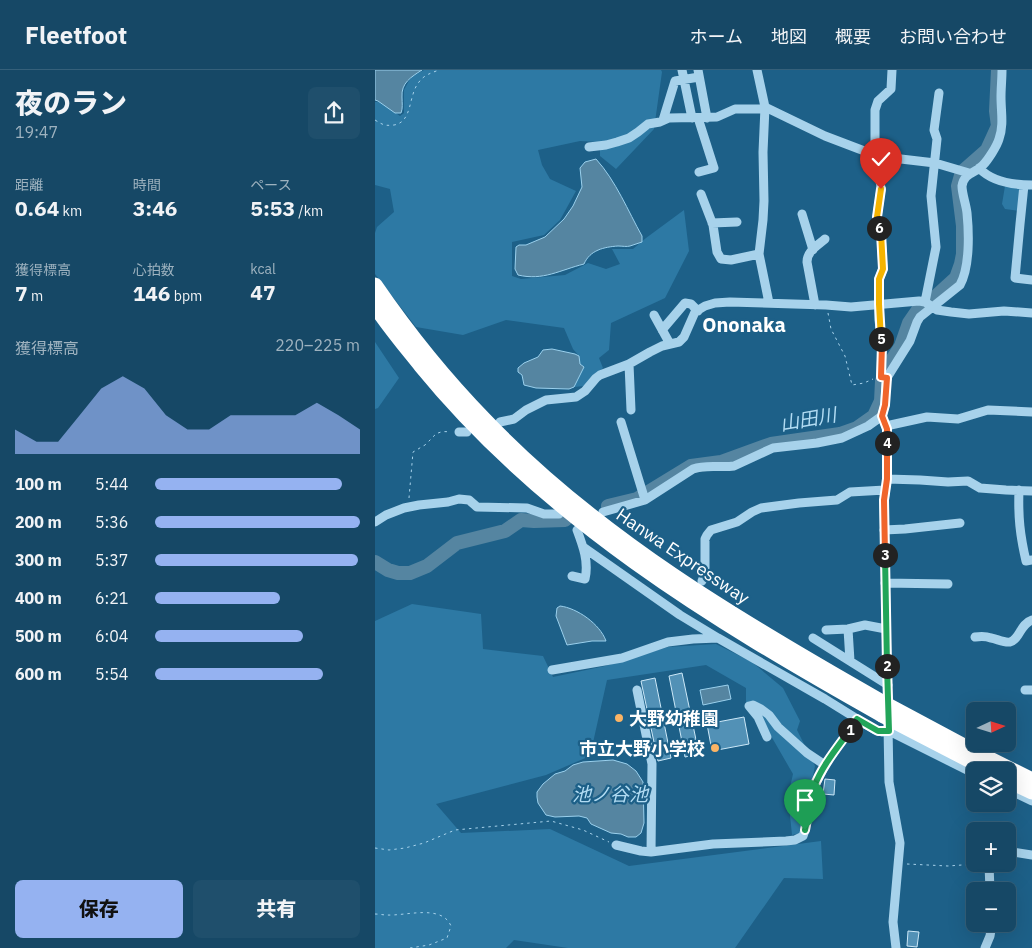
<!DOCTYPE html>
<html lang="ja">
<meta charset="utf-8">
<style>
:root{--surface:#164866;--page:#1f4f6c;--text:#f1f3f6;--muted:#9eb2bf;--line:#35607a;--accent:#95b2f1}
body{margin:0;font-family:"IBM Plex Sans","Noto Sans JP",sans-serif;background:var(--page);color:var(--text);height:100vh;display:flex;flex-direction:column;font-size:19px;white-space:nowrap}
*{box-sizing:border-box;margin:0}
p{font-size:16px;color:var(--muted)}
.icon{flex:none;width:28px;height:28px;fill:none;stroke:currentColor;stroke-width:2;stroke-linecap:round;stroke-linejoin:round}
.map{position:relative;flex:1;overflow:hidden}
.drawer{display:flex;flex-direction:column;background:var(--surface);width:375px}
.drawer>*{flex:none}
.needle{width:32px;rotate:86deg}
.tools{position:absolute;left:591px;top:632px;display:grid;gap:10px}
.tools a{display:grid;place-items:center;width:50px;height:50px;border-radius:8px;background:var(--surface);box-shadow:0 5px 20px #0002,0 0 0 1px var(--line);font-size:25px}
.pin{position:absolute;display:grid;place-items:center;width:42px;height:42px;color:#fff;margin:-51px -21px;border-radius:50% 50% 50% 0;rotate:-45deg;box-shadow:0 0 5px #0007}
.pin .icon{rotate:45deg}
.km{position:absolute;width:25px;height:25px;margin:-12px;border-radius:50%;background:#222;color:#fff;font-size:14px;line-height:25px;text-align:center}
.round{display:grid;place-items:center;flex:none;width:52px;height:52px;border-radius:8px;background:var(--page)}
.summary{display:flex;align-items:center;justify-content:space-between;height:85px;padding:0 15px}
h1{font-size:28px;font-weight:800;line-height:38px}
.metrics{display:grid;grid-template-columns:repeat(3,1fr);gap:8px;height:85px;padding:5px 15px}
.metrics div{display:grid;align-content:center}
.metrics b{font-size:21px;font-weight:800}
.metrics small{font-size:14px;font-weight:400}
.metrics p{font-size:14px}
.chart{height:140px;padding:10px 15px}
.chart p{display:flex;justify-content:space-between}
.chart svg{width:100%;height:90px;margin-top:5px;fill:var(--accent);opacity:.7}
.button{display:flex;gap:10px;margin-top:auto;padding:10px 15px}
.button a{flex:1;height:58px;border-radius:8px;background:var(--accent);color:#111;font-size:20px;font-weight:800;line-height:58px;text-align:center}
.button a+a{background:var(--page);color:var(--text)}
ul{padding:0 15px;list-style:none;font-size:16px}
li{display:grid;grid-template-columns:80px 60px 1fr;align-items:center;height:38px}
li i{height:12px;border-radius:6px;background:var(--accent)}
header{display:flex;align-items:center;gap:30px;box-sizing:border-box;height:70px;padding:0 25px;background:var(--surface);border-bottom:1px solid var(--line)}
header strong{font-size:24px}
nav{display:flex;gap:28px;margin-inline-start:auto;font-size:18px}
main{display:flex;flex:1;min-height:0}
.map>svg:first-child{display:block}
.green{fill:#2d79a4}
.water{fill:#5585a1;stroke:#9ad0ed}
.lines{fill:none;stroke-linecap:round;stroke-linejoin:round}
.river{stroke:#5585a1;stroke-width:14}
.building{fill:#5291b6;stroke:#cce8f8}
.path{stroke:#a7d2eb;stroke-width:1;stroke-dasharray:2.5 4;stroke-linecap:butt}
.minor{stroke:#a7d2eb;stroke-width:9}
.highway{stroke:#fff;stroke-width:15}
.highway-bridge{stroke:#fff;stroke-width:15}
.split-1-casing{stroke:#fff;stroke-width:10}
.split-2-casing{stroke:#fff;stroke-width:10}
.split-3-casing{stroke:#fff;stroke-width:10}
.split-4-casing{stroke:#fff;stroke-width:10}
.split-5-casing{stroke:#fff;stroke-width:10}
.split-6-casing{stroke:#fff;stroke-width:10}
.split-7-casing{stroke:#fff;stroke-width:10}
.split-1{stroke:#22a559;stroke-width:6}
.split-2{stroke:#22a559;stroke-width:6}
.split-3{stroke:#22a559;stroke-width:6}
.split-4{stroke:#f0652b;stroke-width:6}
.split-5{stroke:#f0652b;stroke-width:6}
.split-6{stroke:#f5b400;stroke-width:6}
.split-7{stroke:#f5b400;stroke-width:6}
.poi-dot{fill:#fbb465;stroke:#1d6088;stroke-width:2}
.labels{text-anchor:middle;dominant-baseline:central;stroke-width:4.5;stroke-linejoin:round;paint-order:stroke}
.street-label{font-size:18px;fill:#fff;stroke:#1d6088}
.poi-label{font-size:18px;font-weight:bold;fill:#fff;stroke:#1d6088;text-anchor:start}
.water-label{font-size:19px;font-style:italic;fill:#b2dcf3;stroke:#1d6088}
.quarter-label{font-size:20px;font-weight:bold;fill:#fff;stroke:#1d6088}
</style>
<header>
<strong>Fleetfoot</strong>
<nav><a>ホーム</a><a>地図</a><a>概要</a><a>お問い合わせ</a></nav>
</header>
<main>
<section class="drawer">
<div class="summary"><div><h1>夜のラン</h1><p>19:47</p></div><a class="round"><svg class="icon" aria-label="share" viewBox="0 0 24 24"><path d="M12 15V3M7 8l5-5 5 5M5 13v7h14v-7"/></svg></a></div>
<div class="metrics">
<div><p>距離</p><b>0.64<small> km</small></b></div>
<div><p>時間</p><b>3:46</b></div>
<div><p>ペース</p><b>5:53<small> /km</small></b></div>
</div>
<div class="metrics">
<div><p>獲得標高</p><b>7<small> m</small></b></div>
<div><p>心拍数</p><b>146<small> bpm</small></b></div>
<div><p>kcal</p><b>47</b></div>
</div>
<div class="chart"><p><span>獲得標高</span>220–225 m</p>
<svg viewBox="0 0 160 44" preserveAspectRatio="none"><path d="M0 44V32L10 38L20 38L30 25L40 12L50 6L60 12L70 25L80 32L90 32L100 25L110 25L120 25L130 25L140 19L150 25L160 32V44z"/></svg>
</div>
<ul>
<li><b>100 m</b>5:44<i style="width:91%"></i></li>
<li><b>200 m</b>5:36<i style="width:100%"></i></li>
<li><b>300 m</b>5:37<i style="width:99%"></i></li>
<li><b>400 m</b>6:21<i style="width:61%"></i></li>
<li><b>500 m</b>6:04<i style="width:72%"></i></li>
<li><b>600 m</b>5:54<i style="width:82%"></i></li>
</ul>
<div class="button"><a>保存</a><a>共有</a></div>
</section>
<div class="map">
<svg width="657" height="878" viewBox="0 0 657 878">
<rect width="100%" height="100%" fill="#1d6088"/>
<path class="green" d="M49,0H286L287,2L279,59L241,99L225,86V72L205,71L163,80L167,95L175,109L201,121L185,150L169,165L137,172V206L146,209L190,205L213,193L231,199L245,194L237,179H258L271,168L309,140L314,181L290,228L236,253L234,280L224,288L228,298L209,316L199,317L209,297L205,294L204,286L198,279L189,258L131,250L88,265L41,257L0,204V163L2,157L19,142L15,119L0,115V32H5L25,46L29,43V20L36,7Z
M630,116L648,119L644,141L630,139L627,134Z
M0,272L24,308L3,338L0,339Z
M37,534L106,544L108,579L168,586L178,607L230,596L293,577L341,574L377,592L408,618L425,651L422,660L440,696L426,763L417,765L413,726L418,704L392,659L371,639V618L331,595L232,610L215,686L171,705L61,734L86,763L175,759L254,796L446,771L448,809L409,808L360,878H193L139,870L131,878H0V551Z"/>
<path class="water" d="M0,0H47C36,7 26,13 27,27C27,33 28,38 26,43H20L3,31L0,30Z
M221,89C241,111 253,141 267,166V172C263,173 259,175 255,176C252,177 247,176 243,176C229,177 215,180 209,194C185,200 168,211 143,205L140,199L141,177L144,175H151L170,167L189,149L198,136L207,117L205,98L210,92Z
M177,279L200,284L204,286L205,294L209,297L199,317L194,319L161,318L149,315L147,305L143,302V298L149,293L163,287L168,280Z
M185,536C202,538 225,554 231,571H217L192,575L181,546L182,538Z
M353,615L356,629L328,635L325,620Z
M238,690L252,694L261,701L268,712L269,753L266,763L261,767H253L246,764L236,763L216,754L212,748L204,746L180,747L171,745L163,733L162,727V722L168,714L180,704L190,701L198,695L208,692Z"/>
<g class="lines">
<path class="river" d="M233,436L262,429L316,396L346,392L396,374L465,364L482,358L499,346L506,331L507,311L511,299L526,276L534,253L545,237L558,229L581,208L586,194L588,184V156L583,116L587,102L612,80L623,56L621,41L623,0
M0,492L13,500L23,503H35L52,496L82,473L130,461L146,450L159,451L190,450"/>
</g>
<path class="building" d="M307,603L324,684L310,687L294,606Z
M280,608L296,688L283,691L266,611Z
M369,647L374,674L337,681L332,654Z
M450,709L460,710L459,725L448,724Z
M533,861L544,862L542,877L532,876Z"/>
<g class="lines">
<path class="path" d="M0,50C8,55 10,56 19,55C38,52 33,25 44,12C49,5 56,3 64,0
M453,243L456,259L470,286L477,315L489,313L498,309
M34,428L38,382C42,380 46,377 50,375C60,366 60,360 76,362
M0,778L14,780L30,778L49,773L80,760L176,751L208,760L234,772
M532,794L573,796L601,794
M0,844C4,844 8,845 12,845C31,846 67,834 76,856L72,868L54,875L35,878"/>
<path class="minor" d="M307,0L317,48
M323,0L332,48
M382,0L390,37L388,82L389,131L388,150L384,184L394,233
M390,37L450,66L492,82L509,87L560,93L594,103
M288,50L300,11L324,7
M214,77L231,75L242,72L254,68L263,62L273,54L285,52L294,48L342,47L360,39H390
M500,84V40L503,31L516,19L517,0
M509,87L505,110L506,119L502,147V153L506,163L508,199L504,209V250L507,274L506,307L512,308
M604,98C617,112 639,115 657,115
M324,102L339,98L324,51L325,48
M649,115L645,154L640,208L657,210
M326,124L338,155L342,182L346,189L356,190L384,184
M427,144L438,180
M337,153L362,152
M550,232L561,177L556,126L562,69L559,60L564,23
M440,235L432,192C432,181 442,176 450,169
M279,245L295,274
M287,260L310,233L316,234L323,241
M254,294L256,340
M125,352L139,349L151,340L171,330L201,327L210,321L221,308L225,305L254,294L275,282L287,276L304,272L309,267L320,242L330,236L340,233L355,232L451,235L476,237L544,231L550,232L562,240L576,242L594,244L629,241L657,243
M246,352L270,430
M511,356L552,347L583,349L613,340L657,342
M84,362H92
M512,409L545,410L573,412L593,411L605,418L631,420L657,421
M644,420C643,447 645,465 651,491L657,490
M228,442L270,430L318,399C332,394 345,398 359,396L398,378L442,373L467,368L493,356L507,346
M0,452L11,445L29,438L44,435L73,432L84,429L94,430L102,437L152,438L169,444H184
M509,460L530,459L585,453
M208,477L305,545L343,568L450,629L500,660L507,662L514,661L600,704
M197,506L210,509C214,492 208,476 202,460
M327,511L330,504V469L332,465L336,460L362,452L377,442L386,438L424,433L462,430L475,422L510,420
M510,513L573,514
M473,559L475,591
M451,560L473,559L490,555L511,559
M600,567C606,566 611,566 616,568C622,569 629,573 635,572C645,569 645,554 657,550
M438,568L513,615
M177,600L247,588L293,572L318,569L343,568
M262,620L277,694L276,782
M650,620H657
M374,636L378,635L386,639L394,645L403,657L432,683L450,695
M374,636L383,647L392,667
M632,719L657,731
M241,775L266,781L276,782L338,774L411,771L420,770L428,766L430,760L437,722L442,711L450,695L482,649
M632,781L657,785
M614,794L615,821
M521,878L518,852L525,773L514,712L509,431L512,409V359L507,346L510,335L511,312L513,306L535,271L542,252L545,247L585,215C595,197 594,163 592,143C591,134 587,124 587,116C589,102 600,104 608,95C613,90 622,76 624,69C629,55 626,42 626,27C626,18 627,9 627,0
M610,878L615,866L617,854"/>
<path class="highway" d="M0,215C33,263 69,308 110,350C223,468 366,552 507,632
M0,236C14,257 30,276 46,296C170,448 338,550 507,645
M632,710L657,722"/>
<path class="highway-bridge" d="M507,632L593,678L657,710
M507,645L615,701"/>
</g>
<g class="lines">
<g class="split-1-casing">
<path id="split-1" d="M430,760C433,746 434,730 439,717C447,696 462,678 475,660"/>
</g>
<g class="split-2-casing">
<path id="split-2" d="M475,660L482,649L503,661H514L512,596"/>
</g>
<g class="split-3-casing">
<path id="split-3" d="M510,485L512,596"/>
</g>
<g class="split-4-casing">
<path id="split-4" d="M510,485L509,430L512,409V373"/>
</g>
<g class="split-5-casing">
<path id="split-5" d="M506,269L507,274L506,307L512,308L510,335L507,346L512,359V373"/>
</g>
<g class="split-6-casing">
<path id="split-6" d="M504,158L506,163L508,199L504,209V234L506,269"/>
</g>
<g class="split-7-casing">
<path id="split-7" d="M504,158L502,147L506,119"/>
</g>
<use href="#split-1" class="split-1"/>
<use href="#split-2" class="split-2"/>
<use href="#split-3" class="split-3"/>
<use href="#split-4" class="split-4"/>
<use href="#split-5" class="split-5"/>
<use href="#split-6" class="split-6"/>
<use href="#split-7" class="split-7"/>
</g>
<g class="poi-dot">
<circle cx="244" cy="648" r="5"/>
<circle cx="340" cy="678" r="5"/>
</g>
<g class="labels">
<g class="street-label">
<text transform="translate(308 486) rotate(34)">Hanwa Expressway</text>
</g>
<g class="poi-label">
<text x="254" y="648">大野幼稚園</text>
<text x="330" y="678" text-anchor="end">市立大野小学校</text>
</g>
<g class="water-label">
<text transform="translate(433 349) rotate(-10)">山田川</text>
<text x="235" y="724">池ノ谷池</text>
</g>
<g class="quarter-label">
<text x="369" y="254">Ononaka</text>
</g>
</g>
</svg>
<div class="tools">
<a><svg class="needle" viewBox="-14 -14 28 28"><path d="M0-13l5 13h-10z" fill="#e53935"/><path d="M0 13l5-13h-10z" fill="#9eb2bf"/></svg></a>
<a><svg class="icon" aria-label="layers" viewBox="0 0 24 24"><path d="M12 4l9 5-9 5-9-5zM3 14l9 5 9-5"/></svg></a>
<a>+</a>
<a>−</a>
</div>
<div class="pin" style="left:430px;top:760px;background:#1e9e55"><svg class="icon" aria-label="arrive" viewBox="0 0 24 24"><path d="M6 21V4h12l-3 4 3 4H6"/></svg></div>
<div class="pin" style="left:506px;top:119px;background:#d93025"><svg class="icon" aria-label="check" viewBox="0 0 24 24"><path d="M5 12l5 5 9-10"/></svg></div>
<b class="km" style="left:475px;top:660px">1</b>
<b class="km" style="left:512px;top:596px">2</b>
<b class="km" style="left:510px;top:485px">3</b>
<b class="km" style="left:512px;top:373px">4</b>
<b class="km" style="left:506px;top:269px">5</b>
<b class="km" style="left:504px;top:158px">6</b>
</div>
</main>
